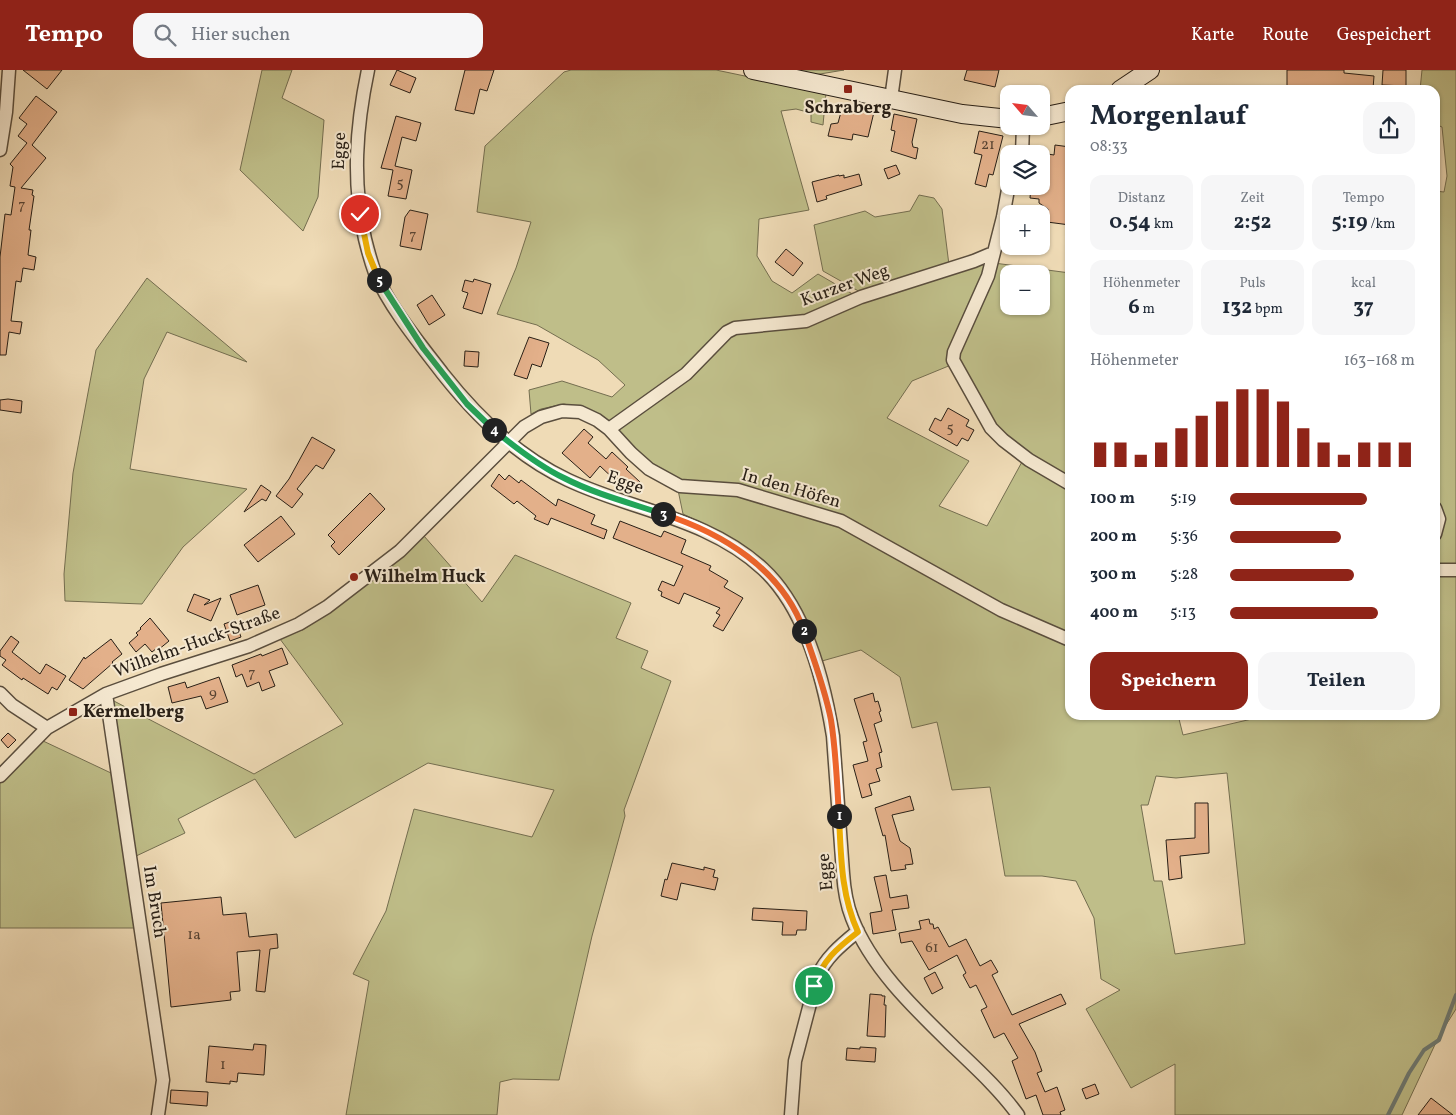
<!DOCTYPE html>
<html lang="de">
<meta charset="utf-8">
<style>
:root{--surface:#fff;--page:#f6f6f7;--text:#1f2937;--muted:#747a83;--accent:#8f2418}
body{margin:0;font-family:Vollkorn,serif;background:var(--page);color:var(--text);height:100vh;display:flex;flex-direction:column;font-size:19px;white-space:nowrap}
*{box-sizing:border-box;margin:0}
p{font-size:16px;color:var(--muted)}
.icon{flex:none;width:28px;height:28px;fill:none;stroke:currentColor;stroke-width:2;stroke-linecap:round;stroke-linejoin:round}
.map{position:relative;flex:1;overflow:hidden}
.side{position:absolute;left:1065px;top:15px;width:375px;height:635px;display:flex;flex-direction:column;background:var(--surface);border-radius:15px;box-shadow:0 1px 4px #0004}
.side>*{flex:none}
.needle{width:32px;rotate:298deg}
.tools{position:absolute;left:1000px;top:15px;display:grid;gap:10px}
.tools a{display:grid;place-items:center;width:50px;height:50px;border-radius:10px;background:var(--surface);box-shadow:0 1px 4px #0004;font-size:25px}
.pin{position:absolute;display:grid;place-items:center;width:42px;height:42px;color:#fff;margin:-21px;border:2px solid #fff;border-radius:50%;box-shadow:0 1px 5px #0007}
.km{position:absolute;width:25px;height:25px;margin:-12px;border-radius:50%;background:#222;color:#fff;font-size:14px;line-height:25px;text-align:center}
.round{display:grid;place-items:center;flex:none;width:52px;height:52px;border-radius:15px;background:var(--page)}
.headline{display:flex;align-items:center;justify-content:space-between;height:85px;padding:0 25px}
h1{font-size:28px;font-weight:700;line-height:38px}
.metrics{display:grid;grid-template-columns:repeat(3,1fr);gap:8px;height:85px;padding:5px 25px}
.metrics div{display:grid;align-content:center;border-radius:12px;background:var(--page);text-align:center}
.metrics b{font-size:21px;font-weight:700}
.metrics small{font-size:14px;font-weight:400}
.metrics p{font-size:14px}
.chart{height:140px;padding:10px 25px}
.chart p{display:flex;justify-content:space-between}
.chart svg{width:100%;height:90px;margin-top:5px;stroke:var(--accent);stroke-width:6}
.action{display:flex;gap:10px;margin-top:auto;padding:10px 25px}
.action a{flex:1;height:58px;border-radius:15px;background:var(--accent);color:#fff;font-size:20px;font-weight:700;line-height:58px;text-align:center}
.action a+a{background:var(--page);color:var(--text)}
ul{padding:0 25px;list-style:none;font-size:16px}
li{display:grid;grid-template-columns:80px 60px 1fr;align-items:center;height:38px}
li i{height:12px;border-radius:6px;background:var(--accent)}
header{display:flex;align-items:center;gap:30px;box-sizing:border-box;height:70px;padding:0 25px;background:var(--accent);color:#fff}
header strong{font-size:24px}
nav{display:flex;gap:28px;margin-inline-start:auto;font-size:18px}
.search{width:350px;height:45px;background:var(--page);display:flex;align-items:center;gap:12px;box-sizing:border-box;padding:0 18px;border-radius:15px;color:var(--muted);font-size:19px}
.map>svg:first-child{display:block}
.green{fill:#bfbe89;stroke:#746e50;fill-rule:evenodd}
.lines{fill:none;stroke-linecap:round;stroke-linejoin:round}
.stream{stroke:#6e7b75;stroke-width:4}
.building{fill:#e3b08a;stroke:#281f16}
.street-casing{stroke:#5a4e3e;stroke-width:15}
.secondary-casing{stroke:#281f16;stroke-width:20}
.street{stroke:#f5e8d0;stroke-width:12}
.secondary{stroke:#f5e8d0;stroke-width:18}
.split-1-casing{stroke:#fff;stroke-width:10}
.split-2-casing{stroke:#fff;stroke-width:10}
.split-3-casing{stroke:#fff;stroke-width:10}
.split-4-casing{stroke:#fff;stroke-width:10}
.split-5-casing{stroke:#fff;stroke-width:10}
.split-6-casing{stroke:#fff;stroke-width:10}
.split-1{stroke:#f5b400;stroke-width:6}
.split-2{stroke:#f0652b;stroke-width:6}
.split-3{stroke:#f0652b;stroke-width:6}
.split-4{stroke:#22a559;stroke-width:6}
.split-5{stroke:#22a559;stroke-width:6}
.split-6{stroke:#f5b400;stroke-width:6}
.poi-dot{fill:#8f2418;stroke:#f5e8d0;stroke-width:2}
.labels{text-anchor:middle;dominant-baseline:central;stroke-width:4;stroke-linejoin:round;paint-order:stroke}
.number-label{font-size:15px;fill:#574333}
.poi-label{font-size:18px;font-weight:bold;fill:#281f16;stroke:#f5e8d0;text-anchor:start}
.street-label{font-size:18px;fill:#281f16;stroke:#f5e8d0}
</style>
<header>
<strong>Tempo</strong>
<div class="search"><svg class="icon" aria-label="search" viewBox="0 0 24 24"><circle cx="10" cy="10" r="6"/><path d="M15 15l6 6"/></svg>Hier suchen</div>
<nav><a>Karte</a><a>Route</a><a>Gespeichert</a></nav>
</header>
<div class="map">
<svg width="1456" height="1045" viewBox="0 0 1456 1045">
<rect width="100%" height="100%" fill="#efdbb6"/>
<filter id="stains"><feTurbulence type="fractalNoise" baseFrequency=".004" numOctaves="4"/><feColorMatrix values="0 0 0 0 .2 0 0 0 0 .09 0 0 0 0 .02 0 0 0 .5 -.17"/></filter>
<radialGradient id="worn" r=".72"><stop offset=".6" stop-color="#630" stop-opacity="0"/><stop offset="1" stop-color="#630" stop-opacity=".3"/></radialGradient>
<path class="green" d="M262,0H292L282,28L324,50L318,127L303,161L240,100Z
M571,0H716L826,23L823,55L811,52V43L796,39L781,41L809,140L759,149L757,186L772,211L792,223L818,204L856,226L806,247L743,254C735,255 727,257 721,264L730,266L736,261L744,259L808,254L864,231L976,195L989,189L984,205L951,280V295L912,311L887,348L969,391L939,436L987,456L1023,390L1070,418V645H1178L1183,665L1269,645H1435V121L1444,122L1447,106L1442,57L1435,54V20H1420L1422,0H1456V939L1439,966L1402,1045H1175V994L1131,1018L1086,939L1120,920L1101,909L1094,848L1076,811L1042,806H1005L990,717L952,720L937,652L912,658L900,607L861,580L822,591L800,537L771,499L744,476L706,455L683,444L678,420L683,412L651,395L610,352L581,338L564,334L541,339L531,344L529,320L562,311L612,327L625,315L598,290L537,255L497,244L516,198L531,152L477,142L485,76L564,2ZM1227,703L1245,874L1175,884L1162,811H1154L1141,735H1148L1156,706L1176,708Z
M784,0H844L808,6Z
M919,125L934,128L942,139L949,195L862,223L823,201L814,155L865,141L875,147L910,141Z
M994,193L1070,203V410L1028,384L993,355L958,294V284ZM1009,204H1041V236H1009Z
M147,208L247,292L167,262L144,309L130,399L247,419L183,477L142,534L65,531L64,504L73,403L96,280Z
M424,466L482,532L515,485L631,533L616,568L648,581L641,598L671,611L624,740L625,746L592,866L559,1010L513,1009L500,1012L497,1045H346L369,911L353,904L386,841L414,739L532,767L554,720L428,693L295,768L255,709L178,749L185,763L134,787L112,630L254,704L343,654L280,569L304,559L331,542L405,485Z
M41,670L111,703L137,858H0V709Z"/>
<g class="lines">
<path class="stream" d="M1388,1045L1409,1003L1424,980L1439,970L1456,925"/>
</g>
<path class="building" d="M23,0H62L47,19Z
M397,0L416,8L410,23L390,15Z
M465,0H494L487,21L480,19L474,44L455,40Z
M967,0H999L995,17L964,10Z
M1287,0H1344V3L1374,6L1373,19L1345,17V20H1287Z
M1383,0H1406V16L1382,15Z
M36,26L57,42L32,75L46,88L21,118L33,120L32,125L34,126L29,160H31L28,185L36,187L34,200L23,198L21,212L16,211L11,251L22,252L20,264L9,262L6,285H0V187L5,144L11,145L15,117L10,116L13,97L10,94L27,73L18,66L27,54L19,48Z
M848,37L874,42L868,67L853,64L852,70L828,66L831,54L838,53L841,42L847,43Z
M894,44L917,49L912,72L913,77L918,78L916,89L891,81L895,61L891,60Z
M396,46L421,53L416,71L402,67L395,96L412,100L406,129L388,126L393,100L381,98Z
M979,61L1003,66L993,105L989,104L986,117L975,114L982,85L974,83Z
M1055,75L1070,77V155L1047,152L1048,139L1039,133V129L1030,128L1031,116H1041V83L1054,85Z
M896,95L900,104L888,109L884,99Z
M859,104L862,115L826,126L827,129L817,132L812,112L839,105V106L844,105V108Z
M410,140L428,144L421,180L400,176L405,147Z
M786,179L803,193L793,206L775,192Z
M474,209L491,214L482,244L463,238L468,223L462,221L465,210L473,212Z
M432,225L445,245L429,255L417,235Z
M529,267L549,273L541,297L532,294L527,309L514,305Z
M465,281L479,282L478,297L464,296Z
M8,329L22,331L21,343L0,340V330Z
M948,338L969,350L966,356L974,360L968,371L962,368L957,376L929,360L935,348L941,351Z
M584,359L593,367L588,373L606,389L612,382L628,397L626,399L640,412L632,420L618,408L616,411L600,396L590,408L562,383Z
M312,367L335,380L323,399L316,395L297,419L303,424L292,438L276,426L289,409Z
M499,404L505,410L509,405L519,413L521,410L556,436L558,429L595,445L591,454L607,460L604,469L551,448L548,455L534,449L536,446L517,431L514,434L491,416Z
M261,415L271,422L266,431L262,429L244,442Z
M370,423L385,439L339,485L331,476L335,472L328,465Z
M281,446L295,464L258,492L244,475Z
M620,451L661,467L664,461L686,470L681,483L711,496L709,500L728,511L724,517L743,528L723,561L713,556L720,545L716,543L720,538L684,523L679,534L661,526L662,522L658,520L662,511L674,516L683,496L613,468Z
M258,515L265,535L237,545L230,525Z
M194,524L210,530L204,535L221,528L211,551L187,541Z
M150,548L169,571L158,580L157,578L152,582L145,574L136,582L129,573L138,565L136,563L141,559L140,558Z
M235,550L241,567L230,571L224,554Z
M11,566L19,572L12,582L40,604L46,594L66,606L57,620L52,617L48,624L23,608L22,610L2,595L6,590L0,586V581Z
M111,569L122,584L112,592L113,593L83,619L69,610L84,587L85,589Z
M282,578L288,594L269,601L275,616L262,621L259,612L247,617L242,604L236,607L232,595L261,584L262,586Z
M219,607L228,632L206,639L201,626L172,633L168,617L185,612L187,618Z
M873,623L875,632L878,631L881,641L879,642L882,651L874,654L882,682L879,683L882,697L876,699L880,711L869,714L872,725L862,728L853,695L868,691L863,672L867,671L854,629Z
M8,663L16,670L8,678L1,670Z
M910,726L914,740L892,745L900,771L910,778L913,794L905,795L906,799L891,801L885,765L883,766L875,738Z
M1195,733H1208L1209,783L1180,786L1182,808L1169,810L1166,770L1195,768Z
M672,793L704,800V797L715,800L713,807L718,808L715,820L681,813L677,830L661,826L665,809L667,810Z
M886,805L890,828L907,825L909,838L892,840L896,860L873,864L870,843L882,841L874,807Z
M221,827L223,845L246,843L249,867L277,864L278,878L270,879L265,922L256,921L260,880L237,882L240,921L230,922L231,930L171,937L161,833Z
M753,838L807,841L806,860H797L796,865H782L783,852L752,850Z
M929,849L930,854H933L934,859L938,857L949,877L966,869L980,896L991,890L998,902L992,905L1012,945L1061,924L1066,934L1019,954L1035,982L1042,1001L1037,1003L1045,1022L1057,1017L1065,1040L1060,1042L1061,1045H1043L1036,1025L1026,1029L1012,991L1018,988L1004,963L994,968L981,940L987,937L976,915L970,918L963,905L966,903L957,885L929,900L912,871L901,873L899,863L921,859L919,851Z
M935,902L943,918L932,924L924,908Z
M870,924L882,925V926H885L884,935H886L885,967L867,966Z
M254,974L266,975L264,1005L238,1003L237,1012L230,1011V1014L206,1012L209,976L253,980Z
M860,977L876,978L875,992L846,990L847,978L860,979Z
M1095,1014L1099,1024L1086,1029L1082,1019Z
M171,1020L208,1022L207,1036L170,1033Z
M1431,1028L1453,1045H1418Z"/>
<g class="lines">
<g class="street-casing">
<path id="street" d="M368,0C356,57 352,112 365,169C368,181 371,192 375,203C390,238 420,274 443,304C477,347 518,387 568,410C634,441 708,448 763,499C805,538 824,611 833,666L843,803C844,818 846,833 852,848C871,898 917,941 955,978C977,999 1000,1020 1018,1045
M891,29L895,0
M0,80L6,42L9,0
M1022,84L1023,56
M1009,114L1003,147L988,206L954,282L953,290L991,358L1003,370L1029,390L1070,414
M609,359L686,304L727,262L735,258L806,251L861,227L974,191L993,183
M1435,438L1439,449L1435,464
M1435,500H1456
M0,623L12,635L47,658L106,624L161,604L249,576L299,554L327,537L400,481L524,357L541,347L562,341L580,342L597,350L609,359L631,383L649,399L680,416L738,420L841,451L1001,540L1070,570
M106,624L163,1010L158,1045
M0,706L47,658
M791,1045L795,991L817,907C826,887 841,875 858,861"/>
</g>
<g class="secondary-casing">
<path id="secondary" d="M753,0L962,44L1009,49
M1120,20L1150,0
M1041,47L1070,41"/>
</g>
<use href="#street" class="street"/>
<use href="#secondary" class="secondary"/>
</g>
<g class="lines">
<g class="split-1-casing">
<path id="split-1" d="M814,916C823,890 836,879 858,862C841,825 841,786 839,746"/>
</g>
<g class="split-2-casing">
<path id="split-2" d="M804,561C814,590 825,619 831,650C836,681 837,714 839,746"/>
</g>
<g class="split-3-casing">
<path id="split-3" d="M663,444C722,463 782,499 804,561"/>
</g>
<g class="split-4-casing">
<path id="split-4" d="M494,360C516,378 539,396 564,408C595,424 630,433 663,444"/>
</g>
<g class="split-5-casing">
<path id="split-5" d="M379,210L423,278L467,334L494,360"/>
</g>
<g class="split-6-casing">
<path id="split-6" d="M360,144L368,183L379,210"/>
</g>
<use href="#split-1" class="split-1"/>
<use href="#split-2" class="split-2"/>
<use href="#split-3" class="split-3"/>
<use href="#split-4" class="split-4"/>
<use href="#split-5" class="split-5"/>
<use href="#split-6" class="split-6"/>
</g>
<g class="poi-dot">
<rect x="843" y="14" width="10" height="10" rx="2.5"/>
<circle cx="354" cy="507" r="5"/>
<rect x="68" y="637" width="10" height="10" rx="2.5"/>
</g>
<g class="labels">
<g class="number-label">
<text x="988" y="75">21</text>
<text x="400" y="113">5</text>
<text x="22" y="135">7</text>
<text x="413" y="165">7</text>
<text x="950" y="358">5</text>
<text x="252" y="603">7</text>
<text x="213" y="623">9</text>
<text x="194" y="865">1a</text>
<text x="932" y="878">61</text>
<text x="223" y="995">1</text>
</g>
<g class="poi-label">
<text x="848" y="38" text-anchor="middle">Schraberg</text>
<text x="364" y="507">Wilhelm Huck</text>
<text x="83" y="642">Kermelberg</text>
</g>
<g class="street-label">
<text transform="translate(340 81) rotate(-88)">Egge</text>
<text transform="translate(845 216) rotate(-20)">Kurzer Weg</text>
<text transform="translate(625 413) rotate(19)">Egge</text>
<text transform="translate(791 419) rotate(16)">In den Höfen</text>
<text transform="translate(197 573) rotate(-20)">Wilhelm-Huck-Straße</text>
<text transform="translate(826 802) rotate(-96)">Egge</text>
<text transform="translate(154 832) rotate(81)">Im Bruch</text>
</g>
</g>
<rect width="100%" height="100%" filter="url(#stains)"/>
<rect width="100%" height="100%" fill="url(#worn)"/>
</svg>
<div class="tools">
<a><svg class="needle" viewBox="-14 -14 28 28"><path d="M0-13l5 13h-10z" fill="#e53935"/><path d="M0 13l5-13h-10z" fill="#747a83"/></svg></a>
<a><svg class="icon" aria-label="layers" viewBox="0 0 24 24"><path d="M12 4l9 5-9 5-9-5zM3 14l9 5 9-5"/></svg></a>
<a>+</a>
<a>−</a>
</div>
<div class="pin" style="left:814px;top:916px;background:#1e9e55"><svg class="icon" aria-label="arrive" viewBox="0 0 24 24"><path d="M6 21V4h12l-3 4 3 4H6"/></svg></div>
<div class="pin" style="left:360px;top:144px;background:#d93025"><svg class="icon" aria-label="check" viewBox="0 0 24 24"><path d="M5 12l5 5 9-10"/></svg></div>
<b class="km" style="left:839px;top:746px">1</b>
<b class="km" style="left:804px;top:561px">2</b>
<b class="km" style="left:663px;top:444px">3</b>
<b class="km" style="left:494px;top:360px">4</b>
<b class="km" style="left:379px;top:210px">5</b>
<section class="side">
<div class="headline"><div><h1>Morgenlauf</h1><p>08:33</p></div><a class="round"><svg class="icon" aria-label="share" viewBox="0 0 24 24"><path d="M12 15V3M7 8l5-5 5 5M5 13v7h14v-7"/></svg></a></div>
<div class="metrics">
<div><p>Distanz</p><b>0.54<small> km</small></b></div>
<div><p>Zeit</p><b>2:52</b></div>
<div><p>Tempo</p><b>5:19<small> /km</small></b></div>
</div>
<div class="metrics">
<div><p>Höhenmeter</p><b>6<small> m</small></b></div>
<div><p>Puls</p><b>132<small> bpm</small></b></div>
<div><p>kcal</p><b>37</b></div>
</div>
<div class="chart"><p><span>Höhenmeter</span>163–168 m</p>
<svg viewBox="0 0 160 44" preserveAspectRatio="none"><path d="M5 44V32M15 44V32M25 44V38M35 44V32M45 44V25M55 44V19M65 44V12M75 44V6M85 44V6M95 44V12M105 44V25M115 44V32M125 44V38M135 44V32M145 44V32M155 44V32"/></svg>
</div>
<ul>
<li><b>100 m</b>5:19<i style="width:74%"></i></li>
<li><b>200 m</b>5:36<i style="width:60%"></i></li>
<li><b>300 m</b>5:28<i style="width:67%"></i></li>
<li><b>400 m</b>5:13<i style="width:80%"></i></li>
</ul>
<div class="action"><a>Speichern</a><a>Teilen</a></div>
</section>
</div>
